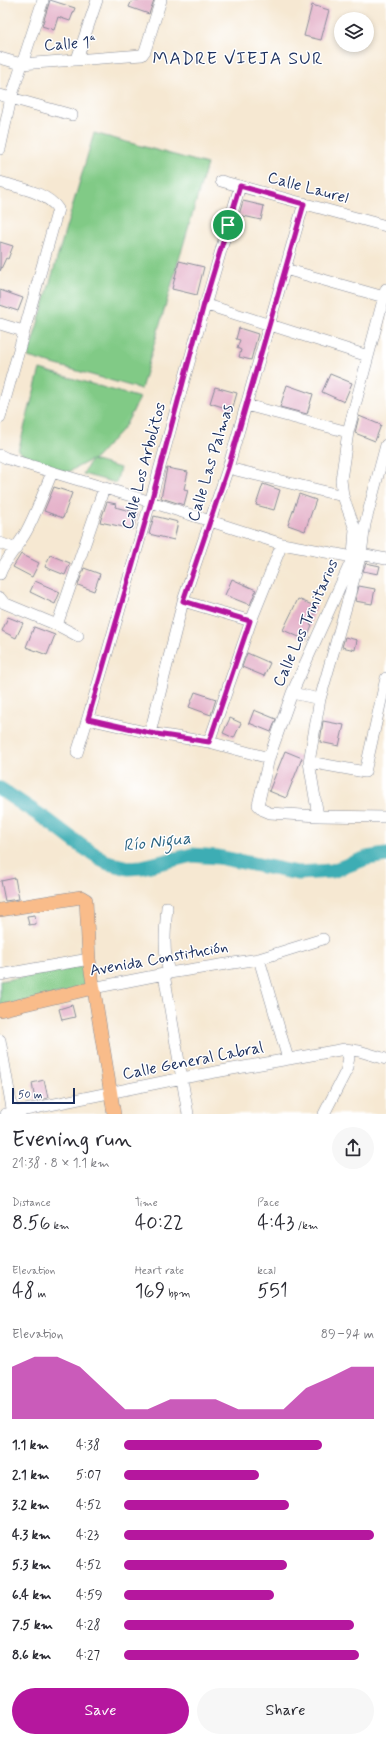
<!DOCTYPE html>
<meta charset="utf-8">
<style>
:root{--surface:#fff;--page:#f7f7f7;--text:#2b2b33;--muted:#7c7c81;--accent:#b5179e}
body{margin:0;font-family:Mynerve,sans-serif;background:var(--page);color:var(--text);height:100vh;display:flex;flex-direction:column;font-size:15px;white-space:nowrap}
*{box-sizing:border-box;margin:0}
p{font-size:13px;color:var(--muted)}
.icon{flex:none;width:22px;height:22px;fill:none;stroke:currentColor;stroke-width:2;stroke-linecap:round;stroke-linejoin:round}
.map{position:relative;height:1114px;overflow:hidden}
.details{display:flex;flex-direction:column;background:var(--surface);flex:1}
.details>*{flex:none}
.fabs{position:absolute;left:334px;top:12px;display:grid;gap:8px}
.fabs a{display:grid;place-items:center;width:40px;height:40px;border-radius:50%;background:var(--surface);box-shadow:0 2px 6px #0003;font-size:20px}
.scale{position:absolute;left:12px;bottom:10px;width:63px;box-sizing:border-box;padding-left:4px;border:2px solid #1b2f5e;border-top:0;font-size:11px;line-height:14px;white-space:nowrap;color:#1b2f5e;-webkit-text-stroke:3px #fff;paint-order:stroke}
.pin{position:absolute;display:grid;place-items:center;width:34px;height:34px;color:#fff;margin:-17px;border:2px solid #fff;border-radius:50%;box-shadow:0 1px 4px #0007}
.round{display:grid;place-items:center;flex:none;width:42px;height:42px;border-radius:21px;background:var(--page)}
.head{display:flex;align-items:center;justify-content:space-between;height:68px;padding:0 12px}
h1{font-size:22px;font-weight:600;line-height:30px}
.stats{display:grid;grid-template-columns:repeat(3,1fr);gap:6px;height:68px;padding:4px 12px}
.stats div{display:grid;align-content:center}
.stats b{font-size:20px;font-weight:600}
.stats small{font-size:11px;font-weight:400}
.stats p{font-size:11px}
.chart{height:112px;padding:8px 12px}
.chart p{display:flex;justify-content:space-between}
.chart svg{width:100%;height:72px;margin-top:4px;fill:var(--accent);opacity:.7}
.primary-button{display:flex;gap:8px;margin-top:auto;padding:8px 12px}
.primary-button a{flex:1;height:46px;border-radius:24px;background:var(--accent);color:#fff;font-size:16px;font-weight:600;line-height:46px;text-align:center}
.primary-button a+a{background:var(--page);color:var(--text)}
ul{padding:0 12px;list-style:none;font-size:13px}
li{display:grid;grid-template-columns:64px 48px 1fr;align-items:center;height:30px}
li i{height:10px;border-radius:5px;background:var(--accent)}
.map>svg:first-child{display:block}
.green{fill:#81ca86;stroke:#4e7c72}
.lines{fill:none;stroke-linecap:round;stroke-linejoin:round}
.river{stroke:#3cadb4;stroke-width:15}
.building{fill:#e5b2ca}
.minor-casing{stroke:#888c98;stroke-width:12}
.major-casing{stroke:#888c98;stroke-width:14}
.minor{stroke:#fff;stroke-width:11}
.major{stroke:#f9bc8a;stroke-width:13}
.route-casing{stroke:#fff;stroke-width:8}
.route{stroke:#b5179e;stroke-width:5}
.labels{text-anchor:middle;dominant-baseline:central;stroke-width:3;stroke-linejoin:round;paint-order:stroke}
.street-label{font-size:16px;fill:#1b2f5e;stroke:#fff}
.water-label{font-size:17px;font-style:italic;fill:#286180;stroke:#fff}
.quarter-label{font-size:18px;letter-spacing:1px;fill:#1b2f5e;stroke:#fff}
</style>
<div class="map">
<svg width="386" height="1114" viewBox="0 0 386 1114">
<rect width="100%" height="100%" fill="#fff"/>
<filter id="ink" filterUnits="userSpaceOnUse"><feTurbulence type="fractalNoise" baseFrequency=".025" numOctaves="2"/><feDisplacementMap in="SourceGraphic" scale="8" xChannelSelector="R" yChannelSelector="G"/><feConvolveMatrix kernelMatrix="1 2 1 2 8 2 1 2 1" color-interpolation-filters="sRGB"/></filter>
<filter id="wash" filterUnits="userSpaceOnUse"><feTurbulence type="fractalNoise" baseFrequency=".012" numOctaves="4" result="noise"/><feDisplacementMap in="SourceGraphic" scale="16" xChannelSelector="R" yChannelSelector="G"/><feGaussianBlur stdDeviation="0.9" result="paint"/><feColorMatrix in="noise" values="0 0 0 0 0 0 0 0 0 0 0 0 0 0 0 0 0 1.4 0 .05"/><feComposite in="paint" operator="in"/></filter>
<g filter="url(#wash)">
<rect width="100%" height="100%" fill="#f6e8d2"/>
<path class="green" d="M94,133L207,164L141,389L28,357Z
M40,369L140,398L125,426L96,458L92,460L120,468L116,483L83,474L91,460L68,472L42,466L18,451Z
M84,966L86,988L0,1007V981Z"/>
<g class="lines">
<path class="river" d="M0,789L47,820L80,845L108,863L128,868L142,867L192,855L218,857L298,873L332,871L367,858L386,855"/>
</g>
<g id="blocks">
<path class="building" d="M50,0L75,8L70,21L58,17L54,30L42,26Z
M132,0H154L149,14L129,7Z
M312,5L329,10L321,40L304,36Z
M243,201L264,206L261,220L239,215Z
M0,242L13,246L8,259L6,258L0,271Z
M179,261L204,267L197,295L172,289Z
M0,290L23,298L18,311L0,305Z
M239,328L258,334L251,360L239,357L241,350L237,348L240,340L236,339Z
M330,374L352,383L344,402L322,392Z
M287,385L313,394L307,414L280,407Z
M215,387L237,393L232,410L210,403Z
M359,416L381,425L375,441L355,433Z
M167,468L188,472L184,489L188,490L184,505L161,498Z
M263,484L280,490L274,510L256,505Z
M54,487L72,493L63,518L44,511Z
M299,494L316,500L305,531L288,525Z
M107,502L116,504L115,507L138,513L133,529L100,522Z
M154,516L178,522L174,540L149,534Z
M21,554L39,563L32,577L13,567Z
M50,555L70,563L65,575L45,567Z
M366,563L380,566L378,574L363,571Z
M84,568L100,574L94,591L78,585Z
M232,579L256,590L250,605L225,595Z
M35,581L60,592L55,604L30,592Z
M359,586L375,589L372,604L355,601Z
M298,599L317,607L310,624L312,625L306,640L283,630Z
M8,617L23,623L16,638L2,631Z
M34,627L55,635L47,655L26,647Z
M345,637L357,640L355,650L342,647Z
M247,653L270,663L264,676L242,667Z
M195,692L216,699L211,715L189,707Z
M254,710L276,719L271,732L249,723Z
M230,718L241,723L234,738L223,733Z
M323,721L344,725L339,746L320,742Z
M285,751L302,758L286,798L269,791Z
M15,878L19,899L5,901L1,881Z
M35,915L36,924L29,925L27,916Z
M72,1005L75,1017L62,1020L59,1009Z
M44,1080L48,1098L35,1101L32,1083Z"/>
</g>
</g>
<g filter="url(#ink)">
<use href="#blocks" fill-opacity="0" stroke="#888c98" stroke-width="1"/>
<g class="lines">
<g class="minor-casing">
<path id="minor" d="M0,58L21,64L142,55L145,51L161,0
M77,59L97,0
M0,95L72,115
M0,149L11,98L43,0
M221,181L386,226
M0,182C19,188 47,192 58,209L0,418
M285,269L384,297
M386,289L348,432L341,480L343,496L355,529L353,557L292,693L269,758L258,805L263,810L270,813L318,816L386,817
M204,304L368,356
M0,324L23,331
M246,405L348,432
M0,455L6,458L151,502L282,544L353,557L361,554L386,559
M228,468L343,496
M0,543L16,549
M0,574C3,562 19,545 26,532C36,514 43,493 52,473
M0,598L4,603L57,625L78,636
M183,601L251,621
M57,625L104,488
M292,693L320,699
M88,719L150,733L209,742L269,758
M150,733L183,601L228,468L304,203
M209,742L251,621L282,544
M77,753C136,565 183,374 240,186
M309,762L365,772L386,678
M318,816L309,762L320,699L361,554L365,524L386,445
M167,907C165,930 163,951 169,973
M259,959L288,1059
M164,974L188,1114
M0,975L89,959
M93,988L169,973L259,959L323,939
M0,1040L13,1114
M6,1114L182,1078L345,1049L359,1051L386,1059
M324,1114L346,1071L349,1058L345,1049"/>
</g>
<g class="major-casing">
<path id="major" d="M0,910L81,897L86,900L89,959L114,1114
M0,1010L93,988"/>
</g>
<use href="#minor" class="minor"/>
<use href="#major" class="major"/>
</g>
</g>
<g class="lines" filter="url(#ink)">
<g class="route-casing">
<path id="route" d="M240,186L304,204L228,468L183,601L250,621L209,742L150,733L88,719L151,502L204,304Z"/>
</g>
<use href="#route" class="route"/>
</g>
<g class="labels">
<g class="street-label">
<text transform="translate(70 44) rotate(-4)">Calle 1ª</text>
<text transform="translate(308 188) rotate(15)">Calle Laurel</text>
<text transform="translate(211 463) rotate(-73)">Calle Las Palmas</text>
<text transform="translate(144 466) rotate(-75)">Calle Los Arbolitos</text>
<text transform="translate(306 623) rotate(-66)">Calle Los Trinitarios</text>
<text transform="translate(159 959) rotate(-10)">Avenida Constitución</text>
<text transform="translate(193 1061) rotate(-11)">Calle General Cabral</text>
</g>
<g class="water-label">
<text transform="translate(157 842) rotate(-7)">Río Nigua</text>
</g>
<g class="quarter-label">
<text x="238" y="59">MADRE VIEJA SUR</text>
</g>
</g>
</svg>
<div class="fabs">
<a><svg class="icon" aria-label="layers" viewBox="0 0 24 24"><path d="M12 4l9 5-9 5-9-5zM3 14l9 5 9-5"/></svg></a>
</div>
<div class="scale">50 m</div>
<div class="pin" style="left:228px;top:225px;background:#1e9e55"><svg class="icon" aria-label="arrive" viewBox="0 0 24 24"><path d="M6 21V4h12l-3 4 3 4H6"/></svg></div>
</div>
<section class="details">
<div class="head"><div><h1>Evening run</h1><p>21:38 · 8 × 1.1 km</p></div><a class="round"><svg class="icon" aria-label="share" viewBox="0 0 24 24"><path d="M12 15V3M7 8l5-5 5 5M5 13v7h14v-7"/></svg></a></div>
<div class="stats">
<div><p>Distance</p><b>8.56<small> km</small></b></div>
<div><p>Time</p><b>40:22</b></div>
<div><p>Pace</p><b>4:43<small> /km</small></b></div>
</div>
<div class="stats">
<div><p>Elevation</p><b>48<small> m</small></b></div>
<div><p>Heart rate</p><b>169<small> bpm</small></b></div>
<div><p>kcal</p><b>551</b></div>
</div>
<div class="chart"><p><span>Elevation</span>89–94 m</p>
<svg viewBox="0 0 160 44" preserveAspectRatio="none"><path d="M0 44V12L10 6L20 6L30 12L40 25L50 38L60 38L70 32L80 32L90 32L100 38L110 38L120 38L130 25L140 19L150 12L160 12V44z"/></svg>
</div>
<ul>
<li><b>1.1 km</b>4:38<i style="width:79%"></i></li>
<li><b>2.1 km</b>5:07<i style="width:54%"></i></li>
<li><b>3.2 km</b>4:52<i style="width:66%"></i></li>
<li><b>4.3 km</b>4:23<i style="width:100%"></i></li>
<li><b>5.3 km</b>4:52<i style="width:65%"></i></li>
<li><b>6.4 km</b>4:59<i style="width:60%"></i></li>
<li><b>7.5 km</b>4:28<i style="width:92%"></i></li>
<li><b>8.6 km</b>4:27<i style="width:94%"></i></li>
</ul>
<div class="primary-button"><a>Save</a><a>Share</a></div>
</section>
